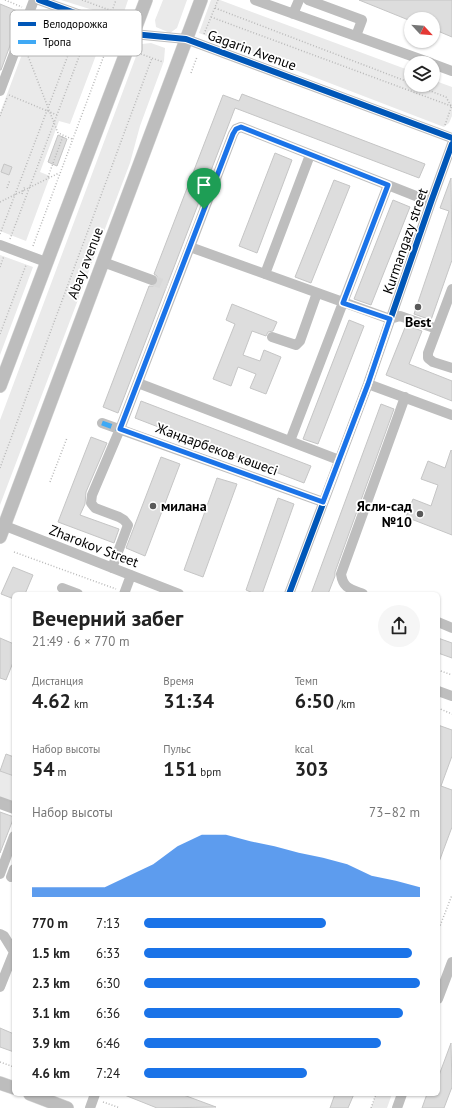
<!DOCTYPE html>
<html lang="ru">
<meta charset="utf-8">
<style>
:root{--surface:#fff;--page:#f6f6f6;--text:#222;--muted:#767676;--accent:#1a73e8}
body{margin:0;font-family:"PT Sans",sans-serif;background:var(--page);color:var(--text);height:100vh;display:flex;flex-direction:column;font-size:15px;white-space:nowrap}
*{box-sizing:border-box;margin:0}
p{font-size:13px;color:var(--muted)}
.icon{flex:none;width:22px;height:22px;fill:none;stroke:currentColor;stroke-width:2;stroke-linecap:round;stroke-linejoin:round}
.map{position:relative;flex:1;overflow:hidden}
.details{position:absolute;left:12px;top:592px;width:428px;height:504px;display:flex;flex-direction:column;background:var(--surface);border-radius:6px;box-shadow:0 1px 3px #0004}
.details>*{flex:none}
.needle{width:26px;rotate:116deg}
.fabs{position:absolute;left:404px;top:12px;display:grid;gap:8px}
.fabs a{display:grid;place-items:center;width:36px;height:36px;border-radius:50%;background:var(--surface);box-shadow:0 1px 3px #0004;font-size:20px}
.pin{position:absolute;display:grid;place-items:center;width:34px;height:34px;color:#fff;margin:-41px -17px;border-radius:50% 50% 50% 0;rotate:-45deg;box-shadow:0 0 4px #0007}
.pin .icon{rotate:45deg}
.round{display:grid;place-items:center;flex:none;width:42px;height:42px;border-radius:21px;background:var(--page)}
.summary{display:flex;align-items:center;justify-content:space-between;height:68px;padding:0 20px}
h1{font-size:22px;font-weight:800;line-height:30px}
.metrics{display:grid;grid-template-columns:repeat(3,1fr);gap:6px;height:68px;padding:4px 20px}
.metrics div{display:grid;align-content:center}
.metrics b{font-size:20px;font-weight:800}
.metrics small{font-size:11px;font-weight:400}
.metrics p{font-size:11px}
.chart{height:112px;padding:8px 20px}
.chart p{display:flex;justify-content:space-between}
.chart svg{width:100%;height:72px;margin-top:4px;fill:var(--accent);opacity:.7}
ul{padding:0 20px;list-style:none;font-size:13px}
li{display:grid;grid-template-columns:64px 48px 1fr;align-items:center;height:30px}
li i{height:10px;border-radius:5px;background:var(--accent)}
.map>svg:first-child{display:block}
.green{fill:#eaeaea}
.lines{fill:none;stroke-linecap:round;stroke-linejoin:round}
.stream{stroke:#bcbcbc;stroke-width:3}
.building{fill:#ddd;stroke:#c5c5c5}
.minor-tunnel{stroke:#d9d9d9;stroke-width:10;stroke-dasharray:10 5;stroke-linecap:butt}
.major-casing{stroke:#dbdbdb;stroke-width:14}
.path{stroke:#b8b8b8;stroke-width:1.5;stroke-dasharray:1 2;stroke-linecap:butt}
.minor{stroke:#bebebe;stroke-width:10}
.major{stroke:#bdbdbd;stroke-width:13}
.quiet{stroke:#3fa9f5;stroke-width:5;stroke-dasharray:10 5;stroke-linecap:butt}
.cycleway-casing{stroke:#fff;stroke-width:8}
.cycleway{stroke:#0057b8;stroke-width:6}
.route-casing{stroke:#fff;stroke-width:8}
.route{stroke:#1a73e8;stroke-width:5}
.poi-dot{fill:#595959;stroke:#fff;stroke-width:1.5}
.labels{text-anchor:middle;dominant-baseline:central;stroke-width:3.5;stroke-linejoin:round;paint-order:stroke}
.street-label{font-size:14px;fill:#000;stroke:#fff}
.poi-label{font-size:14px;font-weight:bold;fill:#000;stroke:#fff}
.key{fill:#fff;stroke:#b2b2b2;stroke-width:1}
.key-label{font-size:11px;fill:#000}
</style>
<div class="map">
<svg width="452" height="1108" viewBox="0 0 452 1108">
<rect width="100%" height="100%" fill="#fff"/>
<path class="green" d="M61,0H128L123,15H118L112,16Z
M163,0H187L177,28L170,33L156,27L155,20Z
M211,0H220L411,71V85H433V80L452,87V116L449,123L444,127L199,33Z
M36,17L101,42L70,124L59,121L40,172L50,176L26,241L0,231V113Z
M151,43L165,48L164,61L140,126L130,163L0,505V420L138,51L142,44Z
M0,255L33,267L0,355Z
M0,771L14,776V805L0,800Z
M376,1094H392L387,1108H371Z"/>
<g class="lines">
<path class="stream" d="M0,798L14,803"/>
</g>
<path class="building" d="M359,0H452V37L433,29V19H411V21Z
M0,4L22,13L1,70H0Z
M242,94L425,164L419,178L235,108L118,413L103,407L149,286H153L158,283V279L157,276L154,274L223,95L239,101Z
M58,135L67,139L57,166L48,162Z
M275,153L292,160L257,253L239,246Z
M4,164L12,167L9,175L1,172Z
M451,178L452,260L431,320L414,314L449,211L440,208Z
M334,180L350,186L311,283L295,277Z
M393,200L410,207L371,305L354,299Z
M232,304L277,322L273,331L268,332L266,336L252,331L243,355L260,361L264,350L281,357L266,394L250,388L256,374L238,367L231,386L213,379L235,324L226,320Z
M349,320L364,326L318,444L303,439Z
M406,325L422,331L409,364L452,381V401L386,375Z
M141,401L311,466L304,483L135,418Z
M381,404L394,409L335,572V576L328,594H311Z
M91,437L107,443L86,492L85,504L80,515L119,529L114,543L58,522Z
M451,450L452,451V535L406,517L413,499L431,506L438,485L421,479L428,461L445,468Z
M161,457L180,464L145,556L126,548Z
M217,478L237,484L203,577L184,570Z
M278,498L294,504L262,594H255L246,590Z
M13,567L33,575L25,594H14V599L1,594Z
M0,638L14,644V660L6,680L0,678Z
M438,638L452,643V658L438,653Z
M438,725L452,730V756L441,786L452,790V827L439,862Z
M6,754L14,757V776L0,771Z
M0,812L14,817L0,853Z
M0,1028L14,1034V1052L0,1047Z
M451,1043L452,1087L444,1108H422L427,1094H438V1078Z
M122,1094H181L216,1107L157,1108Z
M335,1094H354L348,1108H330Z"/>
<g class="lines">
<path class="minor-tunnel" d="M152,280L167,286"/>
<g class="major-casing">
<path id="major" d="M0,386L146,0
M0,537L201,0
M0,1083L14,1088
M30,1094L67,1108"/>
</g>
<path class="path" d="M5,0L22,7
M82,0L115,12
M215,8L411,83
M112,11L116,0
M211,17L451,106
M204,34L218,0
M26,51L58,133L72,139
M138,53L163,62
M191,73L197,57
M415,85L446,97L451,106
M9,95L57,115
M0,116L7,98
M445,125L452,105
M48,177L63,136
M7,188L10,180
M22,194L25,186
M0,202L59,173
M0,234L78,29
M10,239L88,33
M33,246L109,42L39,13
M0,267L4,256
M0,334L26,265
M0,468L152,58
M50,482L67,438
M14,552L116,589
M438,670L452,675
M438,708L452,714
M438,931L452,895
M0,1062L14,1067
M103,1102L120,1108
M371,1108L376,1094"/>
<path class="minor" d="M39,0L133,34L186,39L452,138
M255,0L431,63
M308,0L362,20L356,36
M293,14L299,0
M433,64L452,71
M0,91L34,0
M0,245L46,262
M190,247L233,134L236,129L241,127L431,202
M103,262L152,280
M265,274L310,155
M452,289L428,353V358L433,362L452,368
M272,337L296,345L300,341L317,293
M138,383L339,460
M368,384L452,415
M102,423L323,502
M290,441L388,185
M0,524L179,594
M112,568L128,525L124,520L119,517L95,508L91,503L92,495L120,429L190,247L390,319L400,316L437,329
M62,588L78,594
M124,594L131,575
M289,594L368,384L431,202L452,144
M363,594C350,589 343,588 341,574L405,397
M438,622L452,628
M438,691L452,696
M0,804L14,809
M0,874L14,836
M11,877L14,869
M0,934L4,936L14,952L0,987
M438,999L452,962
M90,1108L95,1094
M397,1108L402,1094"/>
<use href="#major" class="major"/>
<path class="quiet" d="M102,423L323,502
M120,429L170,299"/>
<g class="cycleway-casing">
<path id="cycleway" d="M39,0L133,34L186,39L452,138
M289,594L368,384L431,202L452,144"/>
</g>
<use href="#cycleway" class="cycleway"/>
</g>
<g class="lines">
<g class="route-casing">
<path id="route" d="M241,127L388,185L343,303L390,319L368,384L323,502L120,429L233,134L236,129Z"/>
</g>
<use href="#route" class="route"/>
</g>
<g class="poi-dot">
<circle cx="418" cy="307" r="4"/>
<circle cx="153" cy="506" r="4"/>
<circle cx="420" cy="514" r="4"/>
</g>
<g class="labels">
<g class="street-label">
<text transform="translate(252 50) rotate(20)">Gagarin Avenue</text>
<text transform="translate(405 241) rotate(-71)">Kurmangazy street</text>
<text transform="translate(85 263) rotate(-69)">Abay avenue</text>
<text transform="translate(217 449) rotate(20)">Жандарбеков көшесі</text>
<text transform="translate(94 546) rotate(21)">Zharokov Street</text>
</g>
<g class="poi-label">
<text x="418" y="322">Best</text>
<text x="161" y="506" text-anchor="start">милана</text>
<text x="412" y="506" text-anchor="end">Ясли-сад<tspan x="412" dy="16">№10</tspan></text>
</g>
</g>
<rect x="10" y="10" width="132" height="46" rx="6" class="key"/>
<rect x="18" y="22" width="18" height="4" fill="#0057b8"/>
<rect x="18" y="40" width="18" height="4" fill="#3fa9f5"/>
<g class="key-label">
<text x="43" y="28">Велодорожка</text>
<text x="43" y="46">Тропа</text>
</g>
</svg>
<div class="fabs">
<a><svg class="needle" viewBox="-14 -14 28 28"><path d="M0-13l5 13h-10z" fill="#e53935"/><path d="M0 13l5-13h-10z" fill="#767676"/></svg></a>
<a><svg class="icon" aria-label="layers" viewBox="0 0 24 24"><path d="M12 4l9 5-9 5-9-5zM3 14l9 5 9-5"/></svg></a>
</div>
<div class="pin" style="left:204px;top:209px;background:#1e9e55"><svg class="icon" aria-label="arrive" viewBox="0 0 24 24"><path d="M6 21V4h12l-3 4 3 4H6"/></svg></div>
<section class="details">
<div class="summary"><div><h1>Вечерний забег</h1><p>21:49 · 6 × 770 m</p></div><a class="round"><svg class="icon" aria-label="share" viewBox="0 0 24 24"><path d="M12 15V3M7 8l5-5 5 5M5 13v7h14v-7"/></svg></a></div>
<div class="metrics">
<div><p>Дистанция</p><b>4.62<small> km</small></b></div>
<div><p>Время</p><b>31:34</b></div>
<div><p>Темп</p><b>6:50<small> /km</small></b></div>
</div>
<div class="metrics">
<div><p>Набор высоты</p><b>54<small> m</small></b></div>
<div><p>Пульс</p><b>151<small> bpm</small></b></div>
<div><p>kcal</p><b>303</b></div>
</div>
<div class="chart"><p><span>Набор высоты</span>73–82 m</p>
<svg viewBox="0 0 160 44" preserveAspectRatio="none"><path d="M0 44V38L10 38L20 38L30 38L40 31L50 24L60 13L70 6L80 6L90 10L100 13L110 17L120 20L130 24L140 31L150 34L160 38V44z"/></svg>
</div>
<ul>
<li><b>770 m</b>7:13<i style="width:66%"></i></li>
<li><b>1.5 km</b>6:33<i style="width:97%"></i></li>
<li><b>2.3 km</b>6:30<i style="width:100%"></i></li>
<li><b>3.1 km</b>6:36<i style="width:94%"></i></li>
<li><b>3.9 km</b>6:46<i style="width:86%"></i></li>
<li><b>4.6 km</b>7:24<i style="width:59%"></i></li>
</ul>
</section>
</div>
